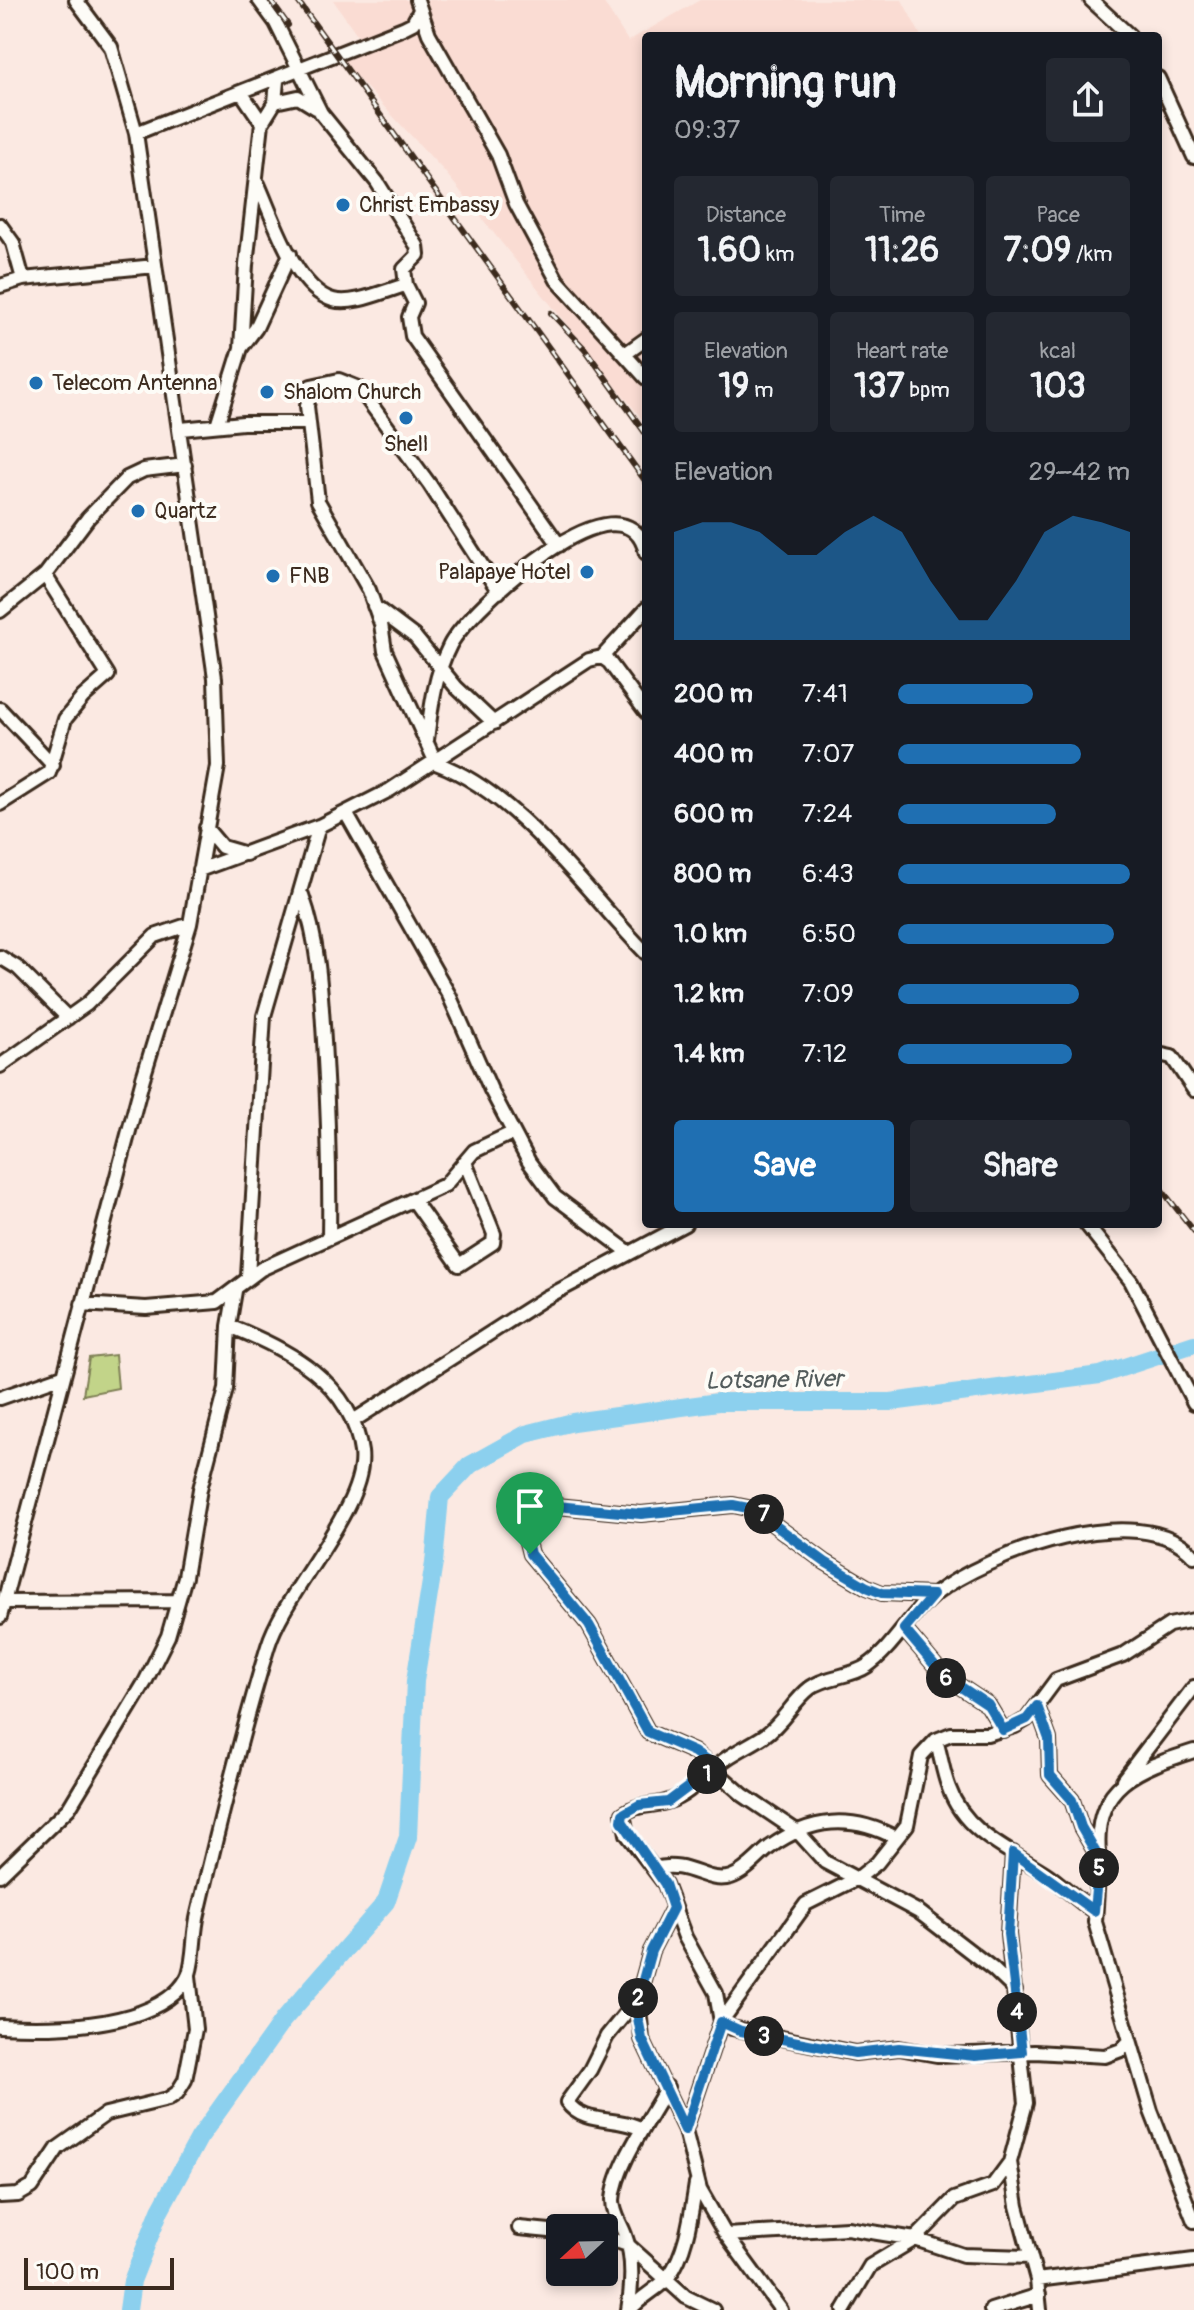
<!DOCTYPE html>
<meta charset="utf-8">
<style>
:root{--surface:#171b24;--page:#242831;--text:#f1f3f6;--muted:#9ea1a6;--accent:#1f6fb2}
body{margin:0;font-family:Pangolin,sans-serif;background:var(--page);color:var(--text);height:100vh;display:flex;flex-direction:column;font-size:30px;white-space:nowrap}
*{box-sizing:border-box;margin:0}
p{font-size:26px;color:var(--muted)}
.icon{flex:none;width:44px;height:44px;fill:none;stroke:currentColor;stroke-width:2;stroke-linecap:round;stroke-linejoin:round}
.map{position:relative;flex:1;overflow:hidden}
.panel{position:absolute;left:642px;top:32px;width:520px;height:1196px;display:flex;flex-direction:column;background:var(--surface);border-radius:8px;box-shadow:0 4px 12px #0003}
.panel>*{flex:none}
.needle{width:52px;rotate:248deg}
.fabs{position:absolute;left:546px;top:2214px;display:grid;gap:16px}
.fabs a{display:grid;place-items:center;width:72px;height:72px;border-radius:8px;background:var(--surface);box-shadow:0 4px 12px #0003;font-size:40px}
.scale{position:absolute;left:24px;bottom:20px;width:150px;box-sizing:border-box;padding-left:8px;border:4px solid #3b2a1e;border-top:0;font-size:22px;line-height:28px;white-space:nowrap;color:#3b2a1e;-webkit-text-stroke:6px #fdfcf7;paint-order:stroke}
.pin{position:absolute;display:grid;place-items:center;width:68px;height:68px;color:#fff;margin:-82px -34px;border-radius:50% 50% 50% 0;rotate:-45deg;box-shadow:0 0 8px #0007}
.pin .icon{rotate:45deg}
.km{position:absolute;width:40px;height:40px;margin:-20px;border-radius:50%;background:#222;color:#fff;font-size:22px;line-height:40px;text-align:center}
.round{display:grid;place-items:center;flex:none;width:84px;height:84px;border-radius:8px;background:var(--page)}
.head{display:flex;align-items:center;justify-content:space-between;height:136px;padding:0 32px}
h1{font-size:44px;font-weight:700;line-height:60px}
.figures{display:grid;grid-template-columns:repeat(3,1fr);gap:12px;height:136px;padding:8px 32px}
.figures div{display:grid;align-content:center;border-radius:8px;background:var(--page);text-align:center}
.figures b{font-size:34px;font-weight:700}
.figures small{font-size:22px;font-weight:400}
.figures p{font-size:22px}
.chart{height:224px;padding:16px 32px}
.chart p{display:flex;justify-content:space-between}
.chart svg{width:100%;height:144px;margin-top:8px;fill:var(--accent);opacity:.7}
.cta{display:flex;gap:16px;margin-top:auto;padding:16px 32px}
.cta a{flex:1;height:92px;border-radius:8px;background:var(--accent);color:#fff;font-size:32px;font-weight:700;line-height:92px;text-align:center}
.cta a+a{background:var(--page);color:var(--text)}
ul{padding:0 32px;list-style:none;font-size:26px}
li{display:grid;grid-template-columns:128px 96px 1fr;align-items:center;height:60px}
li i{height:20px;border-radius:10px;background:var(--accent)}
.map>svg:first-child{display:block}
.built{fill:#fadcd3}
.green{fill:#c2d489;stroke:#7e7f54;stroke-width:2}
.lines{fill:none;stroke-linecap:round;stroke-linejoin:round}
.river{stroke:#8cd0ee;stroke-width:18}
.minor-casing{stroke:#3b2a1e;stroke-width:18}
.minor{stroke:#fdfcf7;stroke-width:12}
.rail-casing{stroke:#3b2a1e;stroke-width:6}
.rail{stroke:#fdfcf7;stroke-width:3;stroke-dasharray:9;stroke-linecap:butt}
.route-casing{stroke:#fff;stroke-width:16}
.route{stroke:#1f6fb2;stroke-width:10}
.poi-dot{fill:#1f6fb2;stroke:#fdfcf7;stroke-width:3}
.labels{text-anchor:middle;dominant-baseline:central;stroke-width:8;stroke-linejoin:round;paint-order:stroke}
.poi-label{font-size:22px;fill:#3b2a1e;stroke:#fdfcf7;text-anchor:start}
.water-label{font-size:24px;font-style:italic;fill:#535c5c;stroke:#fdfcf7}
</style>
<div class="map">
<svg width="1194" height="2310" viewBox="0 0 1194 2310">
<rect width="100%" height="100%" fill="#fbe9e2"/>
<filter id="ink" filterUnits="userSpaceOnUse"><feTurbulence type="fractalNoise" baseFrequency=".0125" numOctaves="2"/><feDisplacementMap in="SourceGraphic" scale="16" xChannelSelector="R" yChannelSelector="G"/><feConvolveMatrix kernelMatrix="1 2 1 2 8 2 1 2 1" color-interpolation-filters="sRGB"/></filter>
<g filter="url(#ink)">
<path class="built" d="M333,0H602L628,41L700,0H902L921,36H646V424L445,172L335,54L363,43Z"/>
<path class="green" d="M115,1355L118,1388L83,1395L89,1358Z"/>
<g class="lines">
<path class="river" d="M128,2310L132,2281L160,2210L199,2138L283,2020L386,1902L408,1837L415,1681L434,1563L440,1497L470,1465L526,1434L573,1422L718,1402H891L1100,1375L1194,1344"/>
<g class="minor-casing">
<path id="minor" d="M259,0L276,23L321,113L377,182L417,246L418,255L404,269L406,285L415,303L409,317L412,336L559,545
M417,0L429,34L498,155L516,204L557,280L646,378
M1091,0L1130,36
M1158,78L1194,157
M275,102L298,97L316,108
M262,123L275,102L277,81
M136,133L403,28L413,23L420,10
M258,184C273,217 295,289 333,300C353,306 386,290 406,285
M0,225L13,243L23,279
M0,286L23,279L155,266
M241,348L256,328L290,254
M625,354L646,339
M217,425L241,348L246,265L262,123L241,92
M181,429L243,423H309
M499,592L430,485L359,388L339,380L311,386L307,406L318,501L369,590L381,624L385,651L436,763C520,794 584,890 646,953
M374,606L415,637L456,687L494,723
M0,611L45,575L88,518L127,478L144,470L185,465
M602,657L646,609
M0,709L53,765
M427,740C431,708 435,674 450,645C469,609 626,463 646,553
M0,804L49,773L65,719L83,697L108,675L45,575
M346,813L449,995L491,1090L529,1162L555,1197L630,1253
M206,828L222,847L246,854
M199,870L319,826L390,790L589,660L602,657L609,662L646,712
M302,895C319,942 321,992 324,1041C328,1107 330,1172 329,1238
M0,957L18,968L68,1018
M1158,1054L1172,1057L1194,1090
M0,1066L87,1004L155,936L190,924
M414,1201L459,1265L493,1243L494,1234L465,1162
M1086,1224L1131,1281L1194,1403
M248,1276L264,1016L319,826
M82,1304L146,1308L217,1302L261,1269L445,1185L474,1151L512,1133
M0,1398L63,1376
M353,1421L545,1298L685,1224
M933,1595L882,1593L867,1587L825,1562L753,1509L733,1505L641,1514L525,1503L519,1509L530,1554L589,1625L648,1732L694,1752L743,1795L798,1832L825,1862L919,1912L993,1969L1015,1990
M4,1602L178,1601
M0,1617L143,1078L190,924L218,766L215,678L136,133L111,47L76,0
M904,1629L943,1675L988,1705L1003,1730
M1037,1706L1049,1739L1050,1775L1072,1800L1081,1827L1099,1858L1095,1922L1151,2111L1194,2221
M936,1740C941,1756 943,1773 949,1788C964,1832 1009,1850 1045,1873C1062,1884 1076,1900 1094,1911
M1123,1780L1194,1687
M1013,1853L1008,1934L1026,2103L1010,2162L1017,2206L1037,2280L1040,2310
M1099,1853C1093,1784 1138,1769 1194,1751
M654,1869C689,1859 706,1885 731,1877C746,1872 757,1857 770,1847C811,1818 851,1814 896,1838
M0,1875L69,1808L145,1682L168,1636L185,1577L200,1489L226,1389L229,1326L235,1291
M673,1908L651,1951L638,1998L642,2039L685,2130L700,2190L724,2232L781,2310
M638,1998L607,2036L590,2070L567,2102C583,2126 619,2116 641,2129
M0,2026C50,2029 135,2028 175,1993C180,1989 187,1980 189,1974C195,1955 193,1934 198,1914C219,1824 241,1734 268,1646C285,1590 368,1506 361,1452C352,1382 288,1349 229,1326
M1129,2042L1121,2050L1105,2056L1035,2052L937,2055L899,2048L855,2053L732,2028L721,2022L716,1993L685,1937L665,1884L627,1834L623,1814C638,1803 652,1807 669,1801C691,1794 709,1770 727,1758C739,1750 752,1744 764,1736C783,1723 793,1701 810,1688C826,1676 851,1677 867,1666C894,1647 909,1615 934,1595C986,1554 1141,1496 1194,1556
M685,2130L721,2022L806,1904L858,1878L877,1863L907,1825L921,1756L936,1740L951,1734H987L1015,1726L1027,1719L1056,1680L1123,1655L1169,1625L1194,1620
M0,2196L18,2195L32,2187L58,2148L106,2114L168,2099L177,2093L185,2080L195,2029L189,1976
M519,2228L560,2232
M726,2235L847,2228L915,2239L963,2255L1031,2257
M604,2237L628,2245L686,2297L713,2310
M1037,2280L1194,2260
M628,2310C632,2286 634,2258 625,2235C621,2223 613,2214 613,2200C615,2166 651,2117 667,2087
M630,2310C641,2296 659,2289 669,2276C687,2251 691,2214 696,2184
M844,2310L870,2266L915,2239L954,2199L993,2185L1010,2162
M991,2310L1039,2295"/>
</g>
<use href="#minor" class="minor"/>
<g class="rail-casing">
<path id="rail" d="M270,0L288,25
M297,0L646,482
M551,313L585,349L646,434
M1158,1185L1194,1231"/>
</g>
<use href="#rail" class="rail"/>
</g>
</g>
<g class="lines" filter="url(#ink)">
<g class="route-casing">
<path id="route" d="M525,1503L641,1514L733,1505L753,1509L825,1562L867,1587L882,1593L933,1595L904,1629L943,1675L988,1705L1003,1730L1027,1719L1037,1706L1049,1739L1050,1775L1072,1800L1081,1827L1099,1858L1094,1911L1013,1853L1008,1934L1022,2052L975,2056L899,2048L855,2053L741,2031L721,2022L685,2130L642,2039L638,2018V1998L651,1951L673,1908L665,1884L622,1821L623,1814L639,1805L668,1802L715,1767L694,1752L648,1732L589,1625L530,1554L519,1509Z"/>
</g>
<use href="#route" class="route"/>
</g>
<g class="poi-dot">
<circle cx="343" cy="205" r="8"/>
<circle cx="36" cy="383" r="8"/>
<circle cx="267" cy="392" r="8"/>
<circle cx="406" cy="418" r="8"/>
<circle cx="138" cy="511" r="8"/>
<circle cx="587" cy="572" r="8"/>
<circle cx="273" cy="576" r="8"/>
</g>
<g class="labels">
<g class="poi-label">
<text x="359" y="205">Christ Embassy</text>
<text x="52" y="383">Telecom Antenna</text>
<text x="283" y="392">Shalom Church</text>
<text x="406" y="444" text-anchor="middle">Shell</text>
<text x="154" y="511">Quartz</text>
<text x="571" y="572" text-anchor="end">Palapaye Hotel</text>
<text x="289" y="576">FNB</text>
</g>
<g class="water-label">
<text transform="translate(774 1380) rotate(-1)">Lotsane River</text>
</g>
</g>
</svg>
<div class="fabs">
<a><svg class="needle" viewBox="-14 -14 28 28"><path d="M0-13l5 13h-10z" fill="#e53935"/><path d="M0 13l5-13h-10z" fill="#9ea1a6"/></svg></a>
</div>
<div class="scale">100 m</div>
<div class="pin" style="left:530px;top:1554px;background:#1e9e55"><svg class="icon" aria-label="arrive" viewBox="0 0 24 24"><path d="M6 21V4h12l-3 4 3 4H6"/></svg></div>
<b class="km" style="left:707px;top:1774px">1</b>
<b class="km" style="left:638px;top:1998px">2</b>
<b class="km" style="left:764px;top:2036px">3</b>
<b class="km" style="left:1017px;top:2012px">4</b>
<b class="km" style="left:1099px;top:1868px">5</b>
<b class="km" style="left:946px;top:1678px">6</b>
<b class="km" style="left:764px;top:1514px">7</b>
<section class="panel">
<div class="head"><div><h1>Morning run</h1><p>09:37</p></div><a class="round"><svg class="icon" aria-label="share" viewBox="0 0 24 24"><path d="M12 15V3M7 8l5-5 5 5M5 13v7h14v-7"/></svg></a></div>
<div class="figures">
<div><p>Distance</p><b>1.60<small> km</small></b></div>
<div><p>Time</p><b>11:26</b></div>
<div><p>Pace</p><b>7:09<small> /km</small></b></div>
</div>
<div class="figures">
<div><p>Elevation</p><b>19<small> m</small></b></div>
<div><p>Heart rate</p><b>137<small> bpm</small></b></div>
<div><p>kcal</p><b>103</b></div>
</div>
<div class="chart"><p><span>Elevation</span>29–42 m</p>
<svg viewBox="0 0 160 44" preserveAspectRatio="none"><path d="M0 44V11L10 8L20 8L30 11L40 18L50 18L60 11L70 6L80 11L90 26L100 38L110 38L120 26L130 11L140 6L150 8L160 11V44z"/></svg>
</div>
<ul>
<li><b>200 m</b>7:41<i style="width:58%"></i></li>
<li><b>400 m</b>7:07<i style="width:79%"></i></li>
<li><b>600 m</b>7:24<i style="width:68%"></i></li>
<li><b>800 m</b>6:43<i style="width:100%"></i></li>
<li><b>1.0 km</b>6:50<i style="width:93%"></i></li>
<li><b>1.2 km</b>7:09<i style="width:78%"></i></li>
<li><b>1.4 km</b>7:12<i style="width:75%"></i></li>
</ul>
<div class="cta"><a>Save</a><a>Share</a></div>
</section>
</div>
